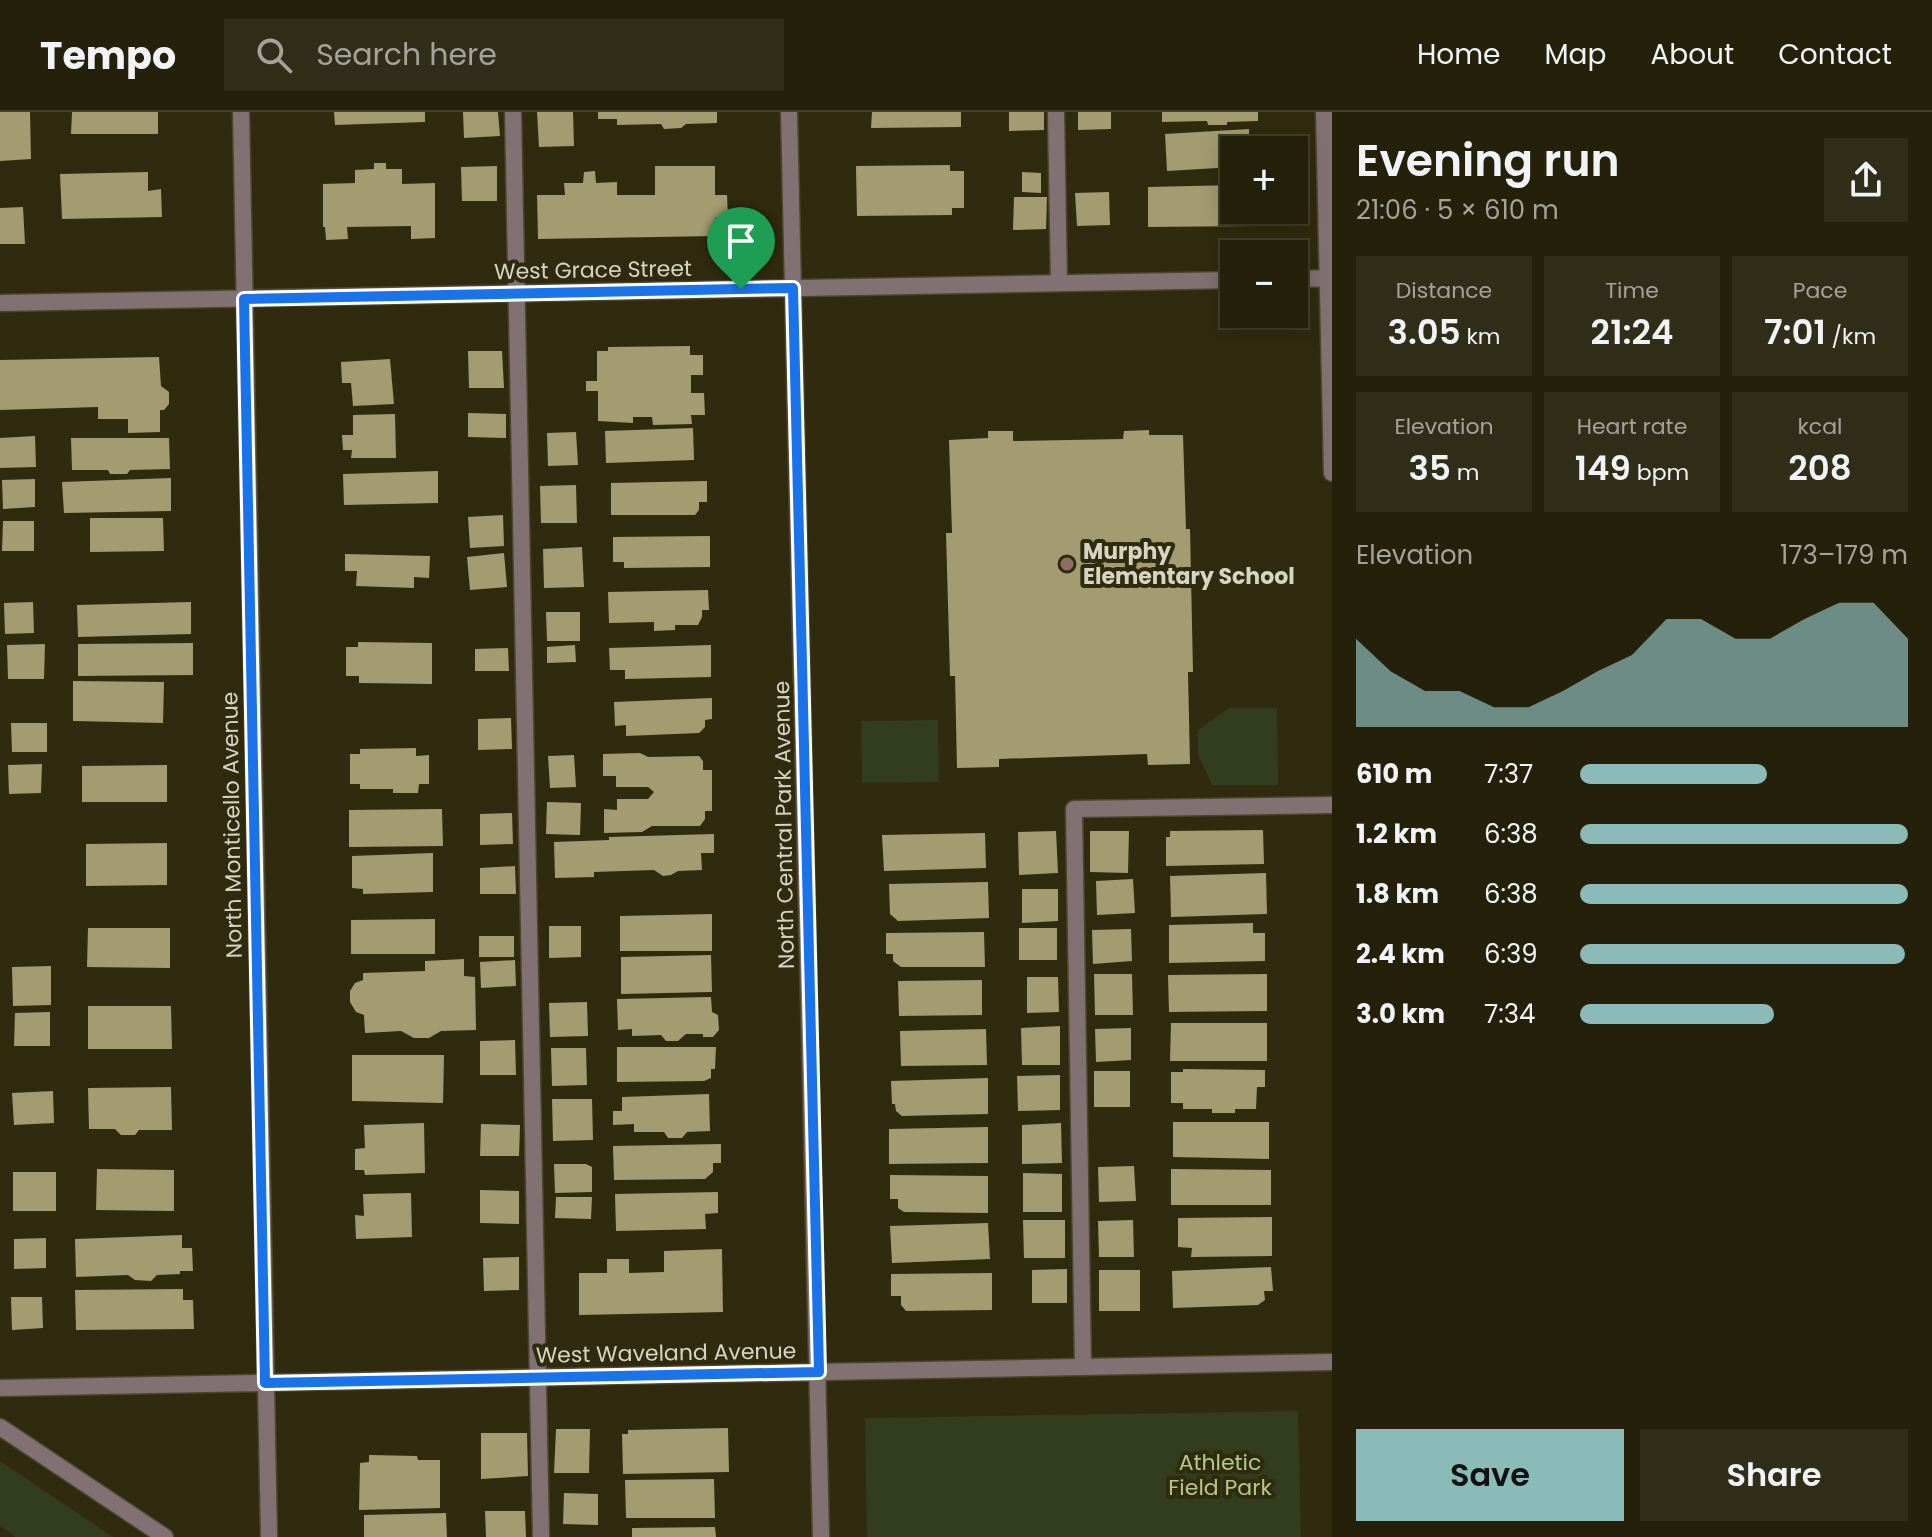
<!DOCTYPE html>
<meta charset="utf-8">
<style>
:root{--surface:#24200a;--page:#302d18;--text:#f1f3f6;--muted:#a3a39c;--line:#413e2b;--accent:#8bbbb9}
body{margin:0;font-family:Poppins,sans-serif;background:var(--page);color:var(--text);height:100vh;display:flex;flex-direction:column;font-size:30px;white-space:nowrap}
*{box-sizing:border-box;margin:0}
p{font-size:26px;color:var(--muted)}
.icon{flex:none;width:44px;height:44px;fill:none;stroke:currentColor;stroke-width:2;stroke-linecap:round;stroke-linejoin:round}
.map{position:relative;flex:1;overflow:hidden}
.details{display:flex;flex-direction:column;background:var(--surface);width:600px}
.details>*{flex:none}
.tools{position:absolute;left:1220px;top:24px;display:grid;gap:16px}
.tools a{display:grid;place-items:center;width:88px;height:88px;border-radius:0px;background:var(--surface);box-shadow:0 4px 20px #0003,0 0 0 2px var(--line);font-size:40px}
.pin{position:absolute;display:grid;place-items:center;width:68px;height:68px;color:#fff;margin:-82px -34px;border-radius:50% 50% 50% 0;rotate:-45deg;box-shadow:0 0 8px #0007}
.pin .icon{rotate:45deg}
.round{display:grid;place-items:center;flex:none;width:84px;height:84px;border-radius:0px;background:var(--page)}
.head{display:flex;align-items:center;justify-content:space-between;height:136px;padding:0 24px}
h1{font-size:44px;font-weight:600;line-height:60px}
.figures{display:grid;grid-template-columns:repeat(3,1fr);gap:12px;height:136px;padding:8px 24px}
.figures div{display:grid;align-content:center;border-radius:0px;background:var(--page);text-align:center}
.figures b{font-size:34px;font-weight:600}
.figures small{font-size:22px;font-weight:400}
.figures p{font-size:22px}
.chart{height:224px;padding:16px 24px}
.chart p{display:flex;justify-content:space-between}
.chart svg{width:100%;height:144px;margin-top:8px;fill:var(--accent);opacity:.7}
.action{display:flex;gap:16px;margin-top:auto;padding:16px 24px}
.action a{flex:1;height:92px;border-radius:0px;background:var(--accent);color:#111;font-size:32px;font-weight:600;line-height:92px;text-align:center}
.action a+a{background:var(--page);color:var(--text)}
ul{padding:0 24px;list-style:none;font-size:26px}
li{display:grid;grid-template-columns:128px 96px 1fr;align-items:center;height:60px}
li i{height:20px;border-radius:10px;background:var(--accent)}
header{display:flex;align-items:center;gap:48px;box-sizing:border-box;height:112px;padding:0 40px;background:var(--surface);border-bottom:2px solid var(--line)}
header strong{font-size:38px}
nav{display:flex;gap:44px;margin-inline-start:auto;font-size:28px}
.search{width:560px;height:72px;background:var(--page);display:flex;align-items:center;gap:20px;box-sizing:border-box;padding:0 28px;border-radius:0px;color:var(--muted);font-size:30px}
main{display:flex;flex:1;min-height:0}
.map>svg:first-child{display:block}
.green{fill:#323d1d}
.building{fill:#a39c71}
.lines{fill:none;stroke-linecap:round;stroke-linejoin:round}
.lane-casing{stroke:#4b462b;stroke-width:19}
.street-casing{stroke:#4b462b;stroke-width:19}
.lane{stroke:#827173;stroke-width:16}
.street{stroke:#827173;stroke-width:16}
.route-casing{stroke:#fff;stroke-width:16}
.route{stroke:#1a73e8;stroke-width:10}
.education-dot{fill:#8d6e63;stroke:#302b0e;stroke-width:3}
.labels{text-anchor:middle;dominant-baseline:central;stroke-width:8;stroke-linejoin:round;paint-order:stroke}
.street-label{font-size:22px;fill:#d7d4c3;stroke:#302b0e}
.poi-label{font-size:22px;font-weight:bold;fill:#d7d4c3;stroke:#302b0e;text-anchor:start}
.park-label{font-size:22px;fill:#b1c988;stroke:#302b0e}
</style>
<header>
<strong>Tempo</strong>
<div class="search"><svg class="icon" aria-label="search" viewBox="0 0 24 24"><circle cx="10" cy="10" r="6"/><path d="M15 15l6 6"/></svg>Search here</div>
<nav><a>Home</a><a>Map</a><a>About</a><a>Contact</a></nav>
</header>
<main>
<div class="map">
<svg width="1332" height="1425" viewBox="0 0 1332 1425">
<rect width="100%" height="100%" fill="#302b0e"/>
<path class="green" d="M1229,596H1277L1278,673H1212L1198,643V618Z
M938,608L939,670L862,671L861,609Z
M1298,1299L1301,1425H867L865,1306Z
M0,1349L113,1425H15L0,1413Z"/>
<path class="building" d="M0,0H30L31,47L0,49Z
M72,0H158V22H71Z
M334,0H425V10L335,13Z
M463,0H498L500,24L464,26Z
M537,0H573L574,34L539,35Z
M598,0H717V11L686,12L681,16L664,17L661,12L617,13V7H598Z
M872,0H961V15L871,16Z
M1009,0H1044V18L1009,19Z
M1078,0H1111V17L1078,18Z
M1162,0H1258V9L1227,10V13H1208L1207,9L1162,10Z
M1249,17V38H1234V55L1167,59L1165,22Z
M374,51H386V57H402V72L435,71V126L411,127V114L347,115L348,127L326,128L325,115H323V72L355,71V58L374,57Z
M950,53V59H964V96H952V103L857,104L856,54Z
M497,54V89H462L461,55Z
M655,54H715V83H727L728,105L715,106L716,124L538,127L537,83H565L564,71H583L584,60L595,59L596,71L617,70V83H655Z
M148,60V79L161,77L162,105L62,107L60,62Z
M1022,60L1041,61V81L1022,80Z
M1234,73V98H1256V114L1148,115V75Z
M1109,80L1110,113L1077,114L1075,81Z
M1014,85H1047L1046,117L1013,118Z
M23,95L25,132H0V96Z
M690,234V243H703V263H691V281H704L705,303H691L692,312L653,313L652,305H633V311L598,309V279H586V269H597V239H608V235Z
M468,239H502L504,276H469Z
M159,245L161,274L169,280V292L164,298H160V320L128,321V307H98V295L0,298V248Z
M390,247L394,292L353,294L351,271H342L341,250Z
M468,301L506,302V326L468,325Z
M395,302L396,346H351L352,338H343L342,323H353V303Z
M693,316L694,348L606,351L605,319Z
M1149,318V323H1183L1186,417H1190L1193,560H1188L1190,652L1148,653L1147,642L999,647V655L957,656L955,564H950L946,421H952L949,328L988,326V319H1013V329L1123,327L1124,319Z
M576,320L578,353L548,354L547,321Z
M35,324L36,355L0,356V326Z
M71,326H169L170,357L130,358L127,362H110L108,358H72Z
M438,359V391L344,393L343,362Z
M171,366V399L64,401L62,370Z
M35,367V395L3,397L2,368Z
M707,369V390H699V398L695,403H611V371Z
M576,373L577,411H541L540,374Z
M503,403L504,434L470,436L468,405Z
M90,406H163L164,439L90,440Z
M3,409H34V439H2Z
M710,424V455L624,456V450H613V425Z
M582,435L584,475L544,476L543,437Z
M504,441L507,475L470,478L467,445Z
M345,442L430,444L429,466L414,465V476L356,474L357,459H345Z
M708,478L709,498H702V505L698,513H675V518L654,519V510L609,511L608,480Z
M33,490L34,521L5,522L4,491Z
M191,490V522L78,525L77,493Z
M546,500H580V529H547Z
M358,530L432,531V572L359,571V564H346V535H358Z
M193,531V563L78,564V532Z
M45,532L44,567H8L7,533Z
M575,533L576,550L547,551V535Z
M711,533V565L625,567V558H610L609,536Z
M508,536L509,559H475V537Z
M73,569L164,570L163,611L73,609Z
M712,586V607L705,608V615L699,621L626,624V613L615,614L614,590Z
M511,606L512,637L478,638V607Z
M11,611H47V640H12Z
M416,636V644L429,643V672H419L418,681H393V677H360V672H350V642H360V637Z
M640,641L648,645L699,644L703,649V658H712V699H705V707L700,714H652L642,720L604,721V697L617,698V687H648L654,680L648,675H616V664H603V642Z
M574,643L576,675L550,676L548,644Z
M42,652L41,681L9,682L8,653Z
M167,653V690H82V654Z
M547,690L581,691L580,723L546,722Z
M442,697L443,734L349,735V698Z
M512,701L513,732L480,733V702Z
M1263,718L1264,752L1166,754V725H1170V719Z
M1056,719L1058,761L1019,763L1018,720Z
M1090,719H1129L1128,761L1090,760Z
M985,721L986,756L884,759L882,723Z
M714,722V741H701L702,758L678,759L671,763L663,764L654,758L594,760V765L555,766L554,730L609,728V725Z
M167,731V773L86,774V732Z
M433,741V780L363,782V777L352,776V744Z
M515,754L516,782H480V756Z
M1266,761L1267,802L1171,805L1170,764Z
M1133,767L1135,801L1097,803L1096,769Z
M988,770L989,806L898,809L890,802L889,772Z
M1022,777H1058V809L1022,811Z
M712,802V839H620V804Z
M435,807V842H351V808Z
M1253,811V821H1265V849L1169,851V813Z
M549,814H581V845L549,846Z
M88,816H170V856L87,855Z
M1019,816H1057V848H1019Z
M1131,817L1132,849L1093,852L1092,818Z
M984,820L985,855H901L893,849V842H886V821Z
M479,824H514V845H479Z
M711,843L712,880L621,882V845Z
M464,847V864L475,865L476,918L441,919L429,926H414L401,919L365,921L364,903L356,900L350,890V879L355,871L363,868V861L425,859V849Z
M515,848L516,874L481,876L480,850Z
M51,854V893L13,894L12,855Z
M1094,862H1132L1133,903H1095Z
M1267,862V899L1169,900L1168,863Z
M1027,865H1058L1059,900L1027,901Z
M982,868V903L899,904L898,869Z
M711,885L712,900L718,903L719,918L713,925H703V922H686L678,929H666L661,923L632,924V917L618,918L617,887Z
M587,890L588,924L550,925L549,891Z
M88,894H171L172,937H88Z
M50,900V934H14L15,901Z
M1171,911H1267V949H1170Z
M1060,914V953H1022L1021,916Z
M1131,916V948L1096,950L1095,917Z
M986,917L987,953L901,954L900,919Z
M515,928L516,963H480V929Z
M617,935H716L715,957H711V966L704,969L617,970Z
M551,936H586L587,973L552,974Z
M352,943H444L443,991L352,989Z
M1183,957L1265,958V975H1257L1256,997H1235V1001H1212V997H1183V991H1171V960H1183Z
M1094,959H1130V995H1094Z
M1060,963V998L1018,999L1017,964Z
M988,966V1002L902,1004L896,999L895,992H892L891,969Z
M171,975L172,1018H139L135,1023H121L115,1017H89L88,976Z
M53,979L54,1011L14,1013L12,981Z
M709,982L710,1019L687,1020L682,1026H668L664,1020H634V1012L613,1013V999H622V985Z
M552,987H592L593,1028L553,1029Z
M1173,1010H1269V1047L1173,1045Z
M424,1011L425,1061L365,1063L364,1058H355V1037L365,1036L364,1013Z
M1061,1011L1062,1051L1022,1052V1013Z
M481,1012L520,1013L519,1044H480Z
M988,1015V1051L889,1052V1017Z
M721,1032V1051H713V1060L705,1067L614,1068L613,1034Z
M554,1052H586L592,1055V1080L555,1081Z
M1134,1054L1136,1089L1099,1090L1098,1055Z
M97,1057L174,1058V1099L96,1098Z
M1171,1057L1271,1058V1093H1171Z
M13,1060H56V1099H13Z
M1023,1061L1062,1062V1100H1023Z
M890,1063L988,1064V1101L904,1100L898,1096V1087H890Z
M480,1078L519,1079V1112L480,1111Z
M718,1080V1101L705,1102L706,1117L616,1119L615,1082Z
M411,1081L412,1125L356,1127L355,1103L364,1104L363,1082Z
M556,1085H592L591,1107L555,1106Z
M1272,1105V1144L1191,1145L1192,1136L1178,1135V1106Z
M1023,1108H1065V1146H1024Z
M1133,1108L1134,1145H1099L1098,1109Z
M988,1111L990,1147L892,1151L890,1114Z
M182,1123V1136H192L193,1159H180V1162L157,1163L151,1169L135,1168L128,1163L76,1165L75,1127Z
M46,1126V1156L14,1157V1127Z
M722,1137L723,1200L579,1203V1161H607V1147H629V1161L664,1160V1139Z
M519,1145V1178L484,1179L483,1146Z
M1271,1155L1273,1179H1264L1265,1188L1258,1193L1173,1196L1172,1159Z
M1067,1157V1191H1032V1158Z
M1099,1158H1140V1199H1099Z
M992,1161V1198L906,1199L901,1193V1184H891V1162Z
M183,1177V1188H193L194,1217L76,1218L75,1178Z
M11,1185H42L43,1216L12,1218Z
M728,1316L729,1360L623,1362L622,1322H628V1318Z
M556,1317H590L589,1361H554Z
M481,1321H527L528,1364L481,1367Z
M369,1343L417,1344L418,1348H440V1396L359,1398L360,1351L369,1350Z
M714,1367L715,1406H626L625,1368Z
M564,1381L598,1382V1413L563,1412Z
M485,1399H525L526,1425H486Z
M446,1401L447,1425H364V1403Z
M715,1415L716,1425H632V1416Z"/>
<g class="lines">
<g class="lane-casing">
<path id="lane" d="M513,0L541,1425
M1056,0L1059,171
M1083,1255L1074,697L1332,693"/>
</g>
<g class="street-casing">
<path id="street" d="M241,0L269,1425
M789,0L821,1425
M1324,0L1332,361
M1294,167L1332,166
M0,191L1234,168
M0,1276L1332,1250
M0,1315L165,1425"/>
</g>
<use href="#lane" class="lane"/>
<use href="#street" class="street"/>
</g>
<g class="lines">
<g class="route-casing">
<path id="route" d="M793,176L819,1260L265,1271L244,187Z"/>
</g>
<use href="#route" class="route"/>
</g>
<circle class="education-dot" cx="1067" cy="452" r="8"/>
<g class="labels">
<g class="street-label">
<text transform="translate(593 158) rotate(-1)">West Grace Street</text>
<text transform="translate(232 713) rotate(-91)">North Monticello Avenue</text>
<text transform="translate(784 713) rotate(-91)">North Central Park Avenue</text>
<text transform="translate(666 1241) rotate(-1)">West Waveland Avenue</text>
</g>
<g class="poi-label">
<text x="1083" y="439">Murphy<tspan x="1083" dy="25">Elementary School</tspan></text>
</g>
<g class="park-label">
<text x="1220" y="1350">Athletic<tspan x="1220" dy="25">Field Park</tspan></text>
</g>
</g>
</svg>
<div class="tools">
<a>+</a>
<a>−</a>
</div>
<div class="pin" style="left:741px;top:177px;background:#1e9e55"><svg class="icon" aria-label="arrive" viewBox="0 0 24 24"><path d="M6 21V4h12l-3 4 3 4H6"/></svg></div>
</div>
<section class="details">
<div class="head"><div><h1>Evening run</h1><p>21:06 · 5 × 610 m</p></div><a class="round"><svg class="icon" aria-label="share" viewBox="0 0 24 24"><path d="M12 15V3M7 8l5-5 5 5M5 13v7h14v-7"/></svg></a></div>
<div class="figures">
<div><p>Distance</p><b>3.05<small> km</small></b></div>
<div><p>Time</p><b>21:24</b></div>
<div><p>Pace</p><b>7:01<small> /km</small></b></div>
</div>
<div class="figures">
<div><p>Elevation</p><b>35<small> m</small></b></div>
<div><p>Heart rate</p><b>149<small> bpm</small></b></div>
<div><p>kcal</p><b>208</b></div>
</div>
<div class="chart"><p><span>Elevation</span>173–179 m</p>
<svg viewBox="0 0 160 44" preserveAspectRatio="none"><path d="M0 44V17L10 27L20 33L30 33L40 38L50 38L60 33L70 27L80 22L90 11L100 11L110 17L120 17L130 11L140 6L150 6L160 17V44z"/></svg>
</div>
<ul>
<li><b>610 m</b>7:37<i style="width:57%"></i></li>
<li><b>1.2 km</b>6:38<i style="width:100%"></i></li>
<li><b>1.8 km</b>6:38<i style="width:100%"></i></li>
<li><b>2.4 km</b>6:39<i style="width:99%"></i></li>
<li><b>3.0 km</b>7:34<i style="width:59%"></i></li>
</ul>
<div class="action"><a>Save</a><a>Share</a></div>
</section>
</main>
